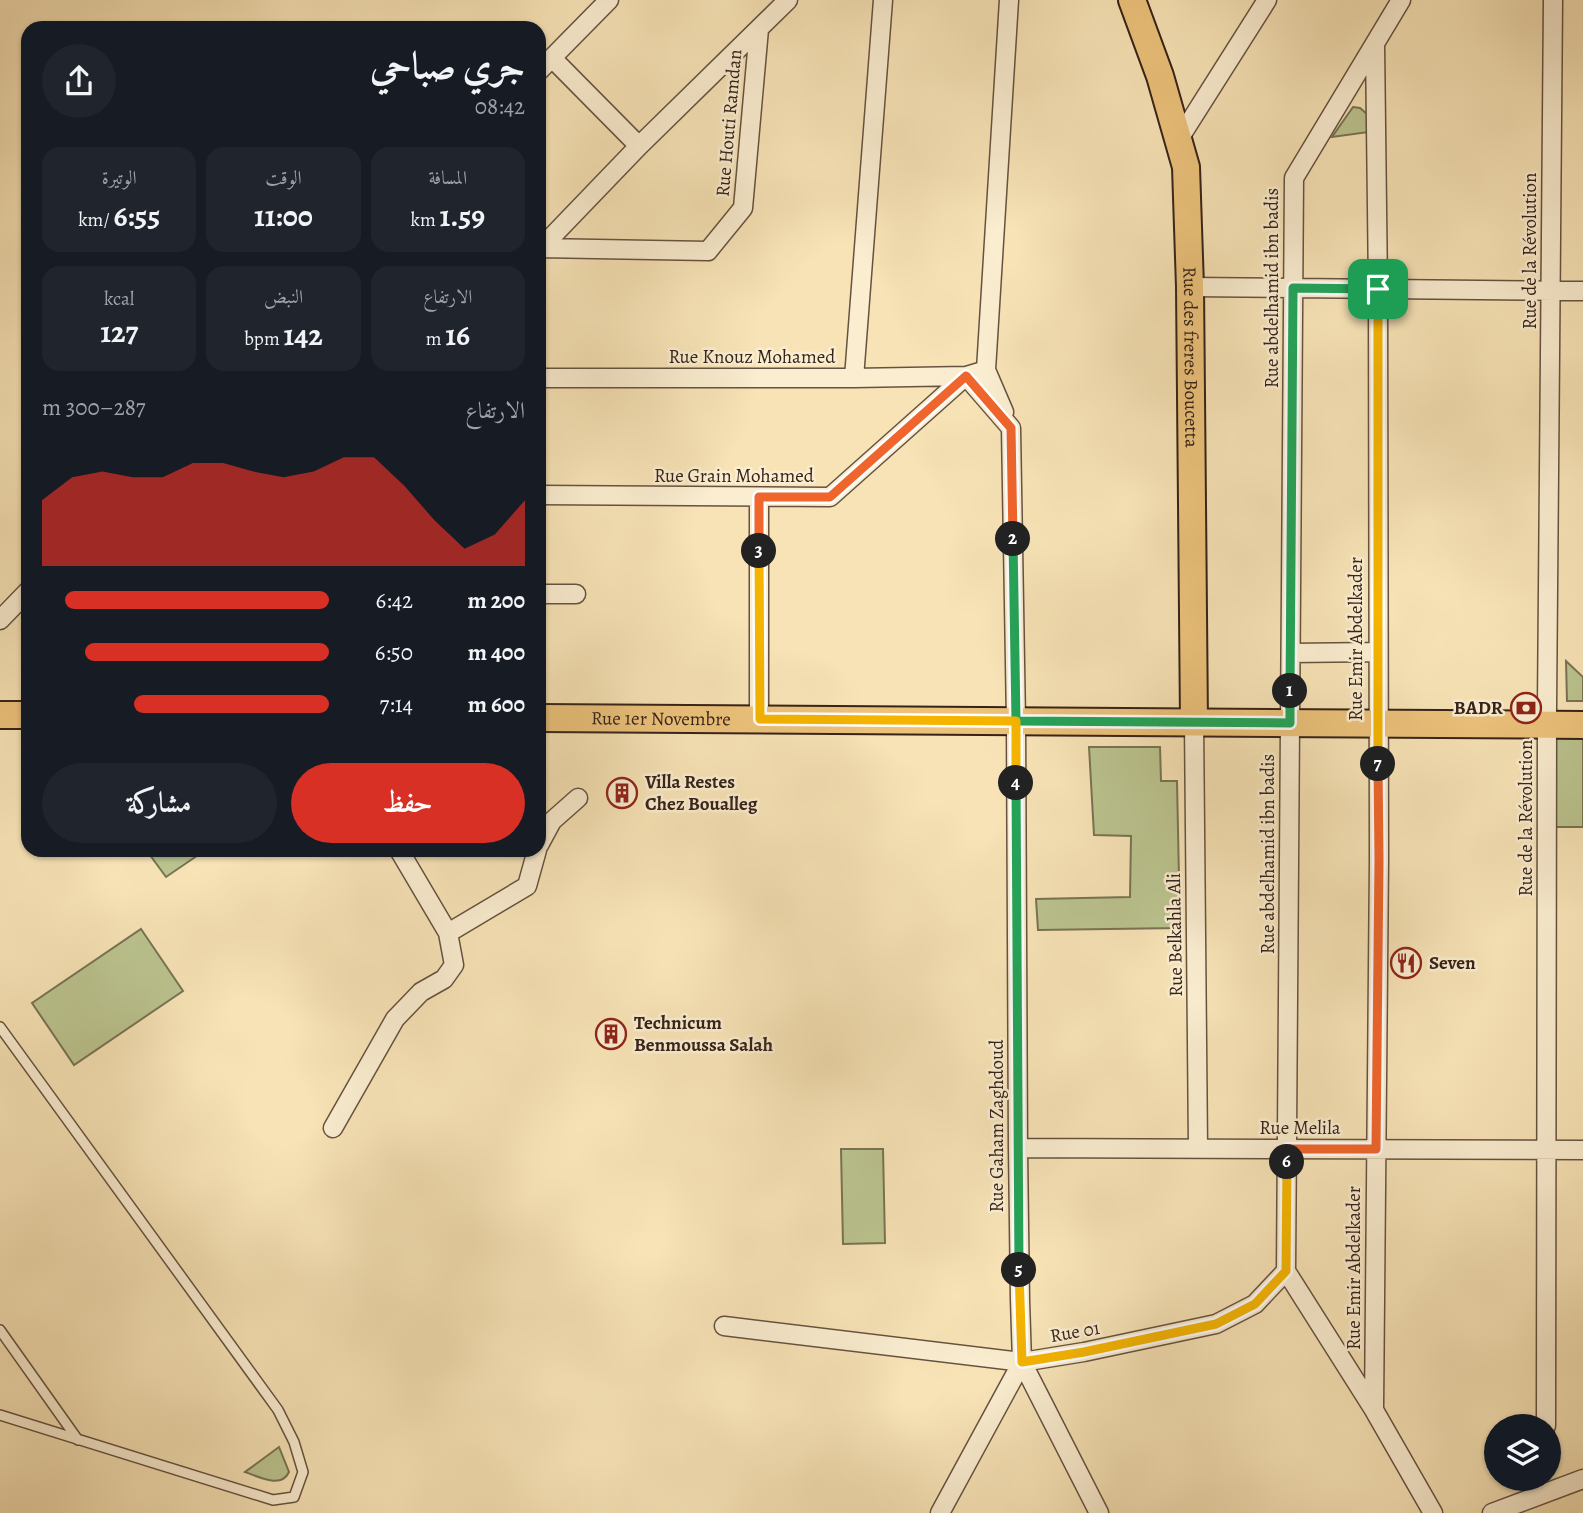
<!DOCTYPE html>
<html lang="ar">
<meta charset="utf-8">
<style>
:root{--surface:#171b24;--page:#20242c;--text:#f1f3f6;--muted:#9ea1a6;--accent:#d93025}
body{margin:0;font-family:Alegreya,Amiri,serif;background:var(--page);color:var(--text);direction:rtl;height:100vh;display:flex;flex-direction:column;font-size:26px;white-space:nowrap}
*{box-sizing:border-box;margin:0}
p{font-size:23px;color:var(--muted)}
.icon{flex:none;width:38px;height:38px;fill:none;stroke:currentColor;stroke-width:2;stroke-linecap:round;stroke-linejoin:round}
.map{position:relative;flex:1;overflow:hidden;direction:ltr}
.drawer{position:absolute;left:21px;top:21px;width:525px;height:836px;display:flex;flex-direction:column;background:var(--surface);border-radius:21px;box-shadow:0 2px 5px #0004;direction:rtl}
.drawer>*{flex:none}
.buttons{position:absolute;left:1484px;top:1414px;display:grid;gap:14px}
.buttons a{display:grid;place-items:center;width:77px;height:77px;border-radius:50%;background:var(--surface);box-shadow:0 2px 5px #0004;font-size:35px}
.pin{position:absolute;display:grid;place-items:center;width:60px;height:60px;color:#fff;margin:-30px;border-radius:14px;box-shadow:0 4px 10px #0006}
.km{position:absolute;width:35px;height:35px;margin:-18px;border-radius:50%;background:#222;color:#fff;font-size:19px;line-height:35px;text-align:center}
.round{display:grid;place-items:center;flex:none;width:74px;height:74px;border-radius:37px;background:var(--page)}
.overview{display:flex;align-items:center;justify-content:space-between;height:119px;padding:0 21px}
h1{font-size:38px;font-weight:700;line-height:52px}
.figures{display:grid;grid-template-columns:repeat(3,1fr);gap:10px;height:119px;padding:7px 21px}
.figures div{display:grid;align-content:center;border-radius:18px;background:var(--page);text-align:center}
.figures b{font-size:30px;font-weight:700}
.figures small{font-size:19px;font-weight:400}
.figures p{font-size:19px}
.chart{height:196px;padding:14px 21px}
.chart p{display:flex;justify-content:space-between}
.chart svg{width:100%;height:126px;margin-top:7px;fill:var(--accent);opacity:.7}
.button{display:flex;gap:14px;margin-top:auto;padding:14px 21px}
.button a{flex:1;height:80px;border-radius:42px;background:var(--accent);color:#fff;font-size:28px;font-weight:700;line-height:80px;text-align:center}
.button a+a{background:var(--page);color:var(--text)}
ul{padding:0 21px;list-style:none;font-size:23px}
li{display:grid;grid-template-columns:112px 84px 1fr;align-items:center;height:52px}
li i{height:18px;border-radius:9px;background:var(--accent)}
.map>svg:first-child{display:block}
.green{fill:#bbc48f;stroke:#787354;stroke-width:2}
.lines{fill:none;stroke-linecap:round;stroke-linejoin:round}
.service-casing{stroke:#665240;stroke-width:12}
.minor-casing{stroke:#665240;stroke-width:21}
.primary-casing{stroke:#352219;stroke-width:30}
.service{stroke:#faedd0;stroke-width:9}
.minor{stroke:#faedd0;stroke-width:18}
.primary{stroke:#ecc27b;stroke-width:26}
.split-1-casing{stroke:#fff;stroke-width:14}
.split-2-casing{stroke:#fff;stroke-width:14}
.split-3-casing{stroke:#fff;stroke-width:14}
.split-4-casing{stroke:#fff;stroke-width:14}
.split-5-casing{stroke:#fff;stroke-width:14}
.split-6-casing{stroke:#fff;stroke-width:14}
.split-7-casing{stroke:#fff;stroke-width:14}
.split-8-casing{stroke:#fff;stroke-width:14}
.split-1{stroke:#22a559;stroke-width:9}
.split-2{stroke:#22a559;stroke-width:9}
.split-3{stroke:#f0652b;stroke-width:9}
.split-4{stroke:#f5b400;stroke-width:9}
.split-5{stroke:#22a559;stroke-width:9}
.split-6{stroke:#f5b400;stroke-width:9}
.split-7{stroke:#f0652b;stroke-width:9}
.split-8{stroke:#f5b400;stroke-width:9}
.labels{text-anchor:middle;dominant-baseline:central;stroke-width:5;stroke-linejoin:round;paint-order:stroke}
.street-label{font-size:19px;fill:#352219;stroke:#faedd0}
.poi-label{font-size:19px;font-weight:bold;fill:#352219;stroke:#faedd0;text-anchor:start}
</style>
<div class="map">
<svg width="1583" height="1513" viewBox="0 0 1583 1513">
<rect width="100%" height="100%" fill="#f7e3b6"/>
<filter id="stains"><feTurbulence type="fractalNoise" baseFrequency=".00286" numOctaves="4"/><feColorMatrix values="0 0 0 0 .2 0 0 0 0 .09 0 0 0 0 .02 0 0 0 .5 -.17"/></filter>
<radialGradient id="worn" r=".72"><stop offset=".6" stop-color="#630" stop-opacity="0"/><stop offset="1" stop-color="#630" stop-opacity=".3"/></radialGradient>
<path class="green" d="M1353,107L1360,108L1367,114L1369,132L1332,137Z
M1566,661L1583,677V701H1567Z
M1556,737H1583V827H1555Z
M1089,747H1160L1161,781H1177L1180,928L1038,930L1036,899L1130,897L1131,836L1094,835Z
M147,851H204L166,877Z
M141,929L183,991L74,1065L32,1003Z
M841,1149H883L885,1243L843,1244Z
M279,1447L289,1472C281,1489 260,1477 245,1472Z"/>
<g class="lines">
<g class="service-casing">
<path id="service" d="M0,1027L278,1410L294,1442L303,1472L294,1497L273,1500L0,1415
M0,1330L78,1440"/>
</g>
<g class="minor-casing">
<path id="minor" d="M1401,0L1294,178L1286,1271L1374,1410L1433,1513
M552,58L639,146
M539,71L609,0
M1179,139L1267,0
M540,248L708,251L743,208L759,29
M539,250L639,146L788,0
M1190,287L1583,291
M986,370L1004,412
M966,376L1011,428L1016,721L1018,1148L1020,1300L1022,1362L1099,1513
M539,378H854L966,376L986,370L1009,0
M854,378L883,0
M539,495L830,497L966,376
M759,497V719
M539,594H576
M0,620L28,591
M1291,653L1377,652
M1194,722L1198,1148
M539,845L552,821L578,798
M448,933L527,886L537,850
M333,1128L395,1019L421,992L444,979L454,965L448,933L399,850
M1018,1148L1583,1150
M724,1326L1022,1362L1084,1352L1216,1324L1255,1304L1286,1271
M1374,1409L1379,860L1378,289L1375,44
M1546,1426L1547,708L1553,0
M940,1513L1022,1362
M1492,1513L1583,1479"/>
</g>
<g class="primary-casing">
<g id="primary">
<path id="s1" d="M1132,0L1160,76L1186,167L1190,287L1194,722"/>
<path d="M0,715H28"/>
<path id="s2" d="M539,718L1583,725"/>
</g>
</g>
<use href="#service" class="service"/>
<use href="#minor" class="minor"/>
<use href="#primary" class="primary"/>
</g>
<g class="lines">
<g class="split-1-casing">
<path id="split-1" d="M1290,691L1293,288L1378,289"/>
</g>
<g class="split-2-casing">
<path id="split-2" d="M1013,539L1016,721L1290,723V691"/>
</g>
<g class="split-3-casing">
<path id="split-3" d="M759,551V497H830L966,376L1011,428L1013,539"/>
</g>
<g class="split-4-casing">
<path id="split-4" d="M759,551L760,719L1016,721V783"/>
</g>
<g class="split-5-casing">
<path id="split-5" d="M1016,783L1019,1270"/>
</g>
<g class="split-6-casing">
<path id="split-6" d="M1019,1270L1022,1362L1084,1352L1216,1324L1255,1304L1286,1271L1287,1162"/>
</g>
<g class="split-7-casing">
<path id="split-7" d="M1287,1162V1149H1376L1379,860L1378,764"/>
</g>
<g class="split-8-casing">
<path id="split-8" d="M1378,289V764"/>
</g>
<use href="#split-1" class="split-1"/>
<use href="#split-2" class="split-2"/>
<use href="#split-3" class="split-3"/>
<use href="#split-4" class="split-4"/>
<use href="#split-5" class="split-5"/>
<use href="#split-6" class="split-6"/>
<use href="#split-7" class="split-7"/>
<use href="#split-8" class="split-8"/>
</g>
<defs>
<g id="bank-ring" transform="scale(1.575)"><circle r="9.5" fill="#faedd0" stroke="#8f2418" stroke-width="1.5"/><path d="M-6-4H6V4H-6ZM0-2.3a2.3 2.3 0 1 0 0 4.6a2.3 2.3 0 1 0 0-4.6Z" fill="#8f2418"/></g>
<g id="building-ring" transform="scale(1.575)"><circle r="9.5" fill="#faedd0" stroke="#8f2418" stroke-width="1.5"/><path d="M-4-6H4V6H1V3H-1V6H-4ZM-2.5-4.3h1.7v1.8h-1.7ZM.8-4.3h1.7v1.8H.8ZM-2.5-1h1.7V.8h-1.7ZM.8-1h1.7V.8H.8Z" fill="#8f2418"/></g>
<g id="restaurant-ring" transform="scale(1.575)"><circle r="9.5" fill="#faedd0" stroke="#8f2418" stroke-width="1.5"/><path d="M-5-6h1v4h1v-4h1v4h1v-4h1v5L-1.5 .5V6h-2V.5L-5-1ZM5-6V6H3V1.5H1.5Q1.5-4 5-6Z" fill="#8f2418"/></g>
</defs>
<g fill-rule="evenodd">
<use href="#bank-ring" x="1526" y="708"/>
<use href="#building-ring" x="622" y="793"/>
<use href="#restaurant-ring" x="1406" y="963"/>
<use href="#building-ring" x="611" y="1034"/>
</g>
<g class="labels">
<g class="street-label">
<text transform="translate(729 123) rotate(-85)">Rue Houti Ramdan</text>
<text transform="translate(1530 251) rotate(-90)">Rue de la Révolution</text>
<text transform="translate(1272 288) rotate(-90)">Rue abdelhamid ibn badis</text>
<text stroke="none"><textPath href="#s1" startOffset="366">Rue des freres Boucetta</textPath></text>
<text x="752" y="357">Rue Knouz Mohamed</text>
<text x="734" y="476">Rue Grain Mohamed</text>
<text transform="translate(1356 639) rotate(-90)">Rue Emir Abdelkader</text>
<text stroke="none"><textPath href="#s2" startOffset="122">Rue 1er Novembre</textPath></text>
<text transform="translate(1526 818) rotate(-90)">Rue de la Révolution</text>
<text transform="translate(1268 854) rotate(-90)">Rue abdelhamid ibn badis</text>
<text transform="translate(1175 935) rotate(-91)">Rue Belkahla Ali</text>
<text transform="translate(997 1126) rotate(-90)">Rue Gaham Zaghdoud</text>
<text x="1300" y="1128">Rue Melila</text>
<text transform="translate(1354 1268) rotate(-90)">Rue Emir Abdelkader</text>
<text transform="translate(1075 1332) rotate(-10)">Rue 01</text>
</g>
<g class="poi-label">
<text x="1503" y="708" text-anchor="end">BADR</text>
<text x="645" y="782">Villa Restes<tspan x="645" dy="22">Chez Boualleg</tspan></text>
<text x="1429" y="963">Seven</text>
<text x="634" y="1023">Technicum<tspan x="634" dy="22">Benmoussa Salah</tspan></text>
</g>
</g>
<rect width="100%" height="100%" filter="url(#stains)"/>
<rect width="100%" height="100%" fill="url(#worn)"/>
</svg>
<div class="buttons">
<a><svg class="icon" aria-label="layers" viewBox="0 0 24 24"><path d="M12 4l9 5-9 5-9-5zM3 14l9 5 9-5"/></svg></a>
</div>
<div class="pin" style="left:1378px;top:289px;background:#1e9e55"><svg class="icon" aria-label="arrive" viewBox="0 0 24 24"><path d="M6 21V4h12l-3 4 3 4H6"/></svg></div>
<b class="km" style="left:1290px;top:691px">1</b>
<b class="km" style="left:1013px;top:539px">2</b>
<b class="km" style="left:759px;top:551px">3</b>
<b class="km" style="left:1016px;top:783px">4</b>
<b class="km" style="left:1019px;top:1270px">5</b>
<b class="km" style="left:1287px;top:1162px">6</b>
<b class="km" style="left:1378px;top:764px">7</b>
<section class="drawer">
<div class="overview"><div><h1>جري صباحي</h1><p>08:42</p></div><a class="round"><svg class="icon" aria-label="share" viewBox="0 0 24 24"><path d="M12 15V3M7 8l5-5 5 5M5 13v7h14v-7"/></svg></a></div>
<div class="figures">
<div><p>المسافة</p><b>1.59<small> km</small></b></div>
<div><p>الوقت</p><b>11:00</b></div>
<div><p>الوتيرة</p><b>6:55<small> /km</small></b></div>
</div>
<div class="figures">
<div><p>الارتفاع</p><b>16<small> m</small></b></div>
<div><p>النبض</p><b>142<small> bpm</small></b></div>
<div><p>kcal</p><b>127</b></div>
</div>
<div class="chart"><p><span>الارتفاع</span>287–300 m</p>
<svg viewBox="0 0 160 44" preserveAspectRatio="none"><path d="M0 44V21L10 13L20 11L30 13L40 13L50 8L60 8L70 11L80 13L90 11L100 6L110 6L120 16L130 28L140 38L150 33L160 21V44z"/></svg>
</div>
<ul>
<li><b>200 m</b>6:42<i style="width:92%"></i></li>
<li><b>400 m</b>6:50<i style="width:85%"></i></li>
<li><b>600 m</b>7:14<i style="width:68%"></i></li>
</ul>
<div class="button"><a>حفظ</a><a>مشاركة</a></div>
</section>
</div>
